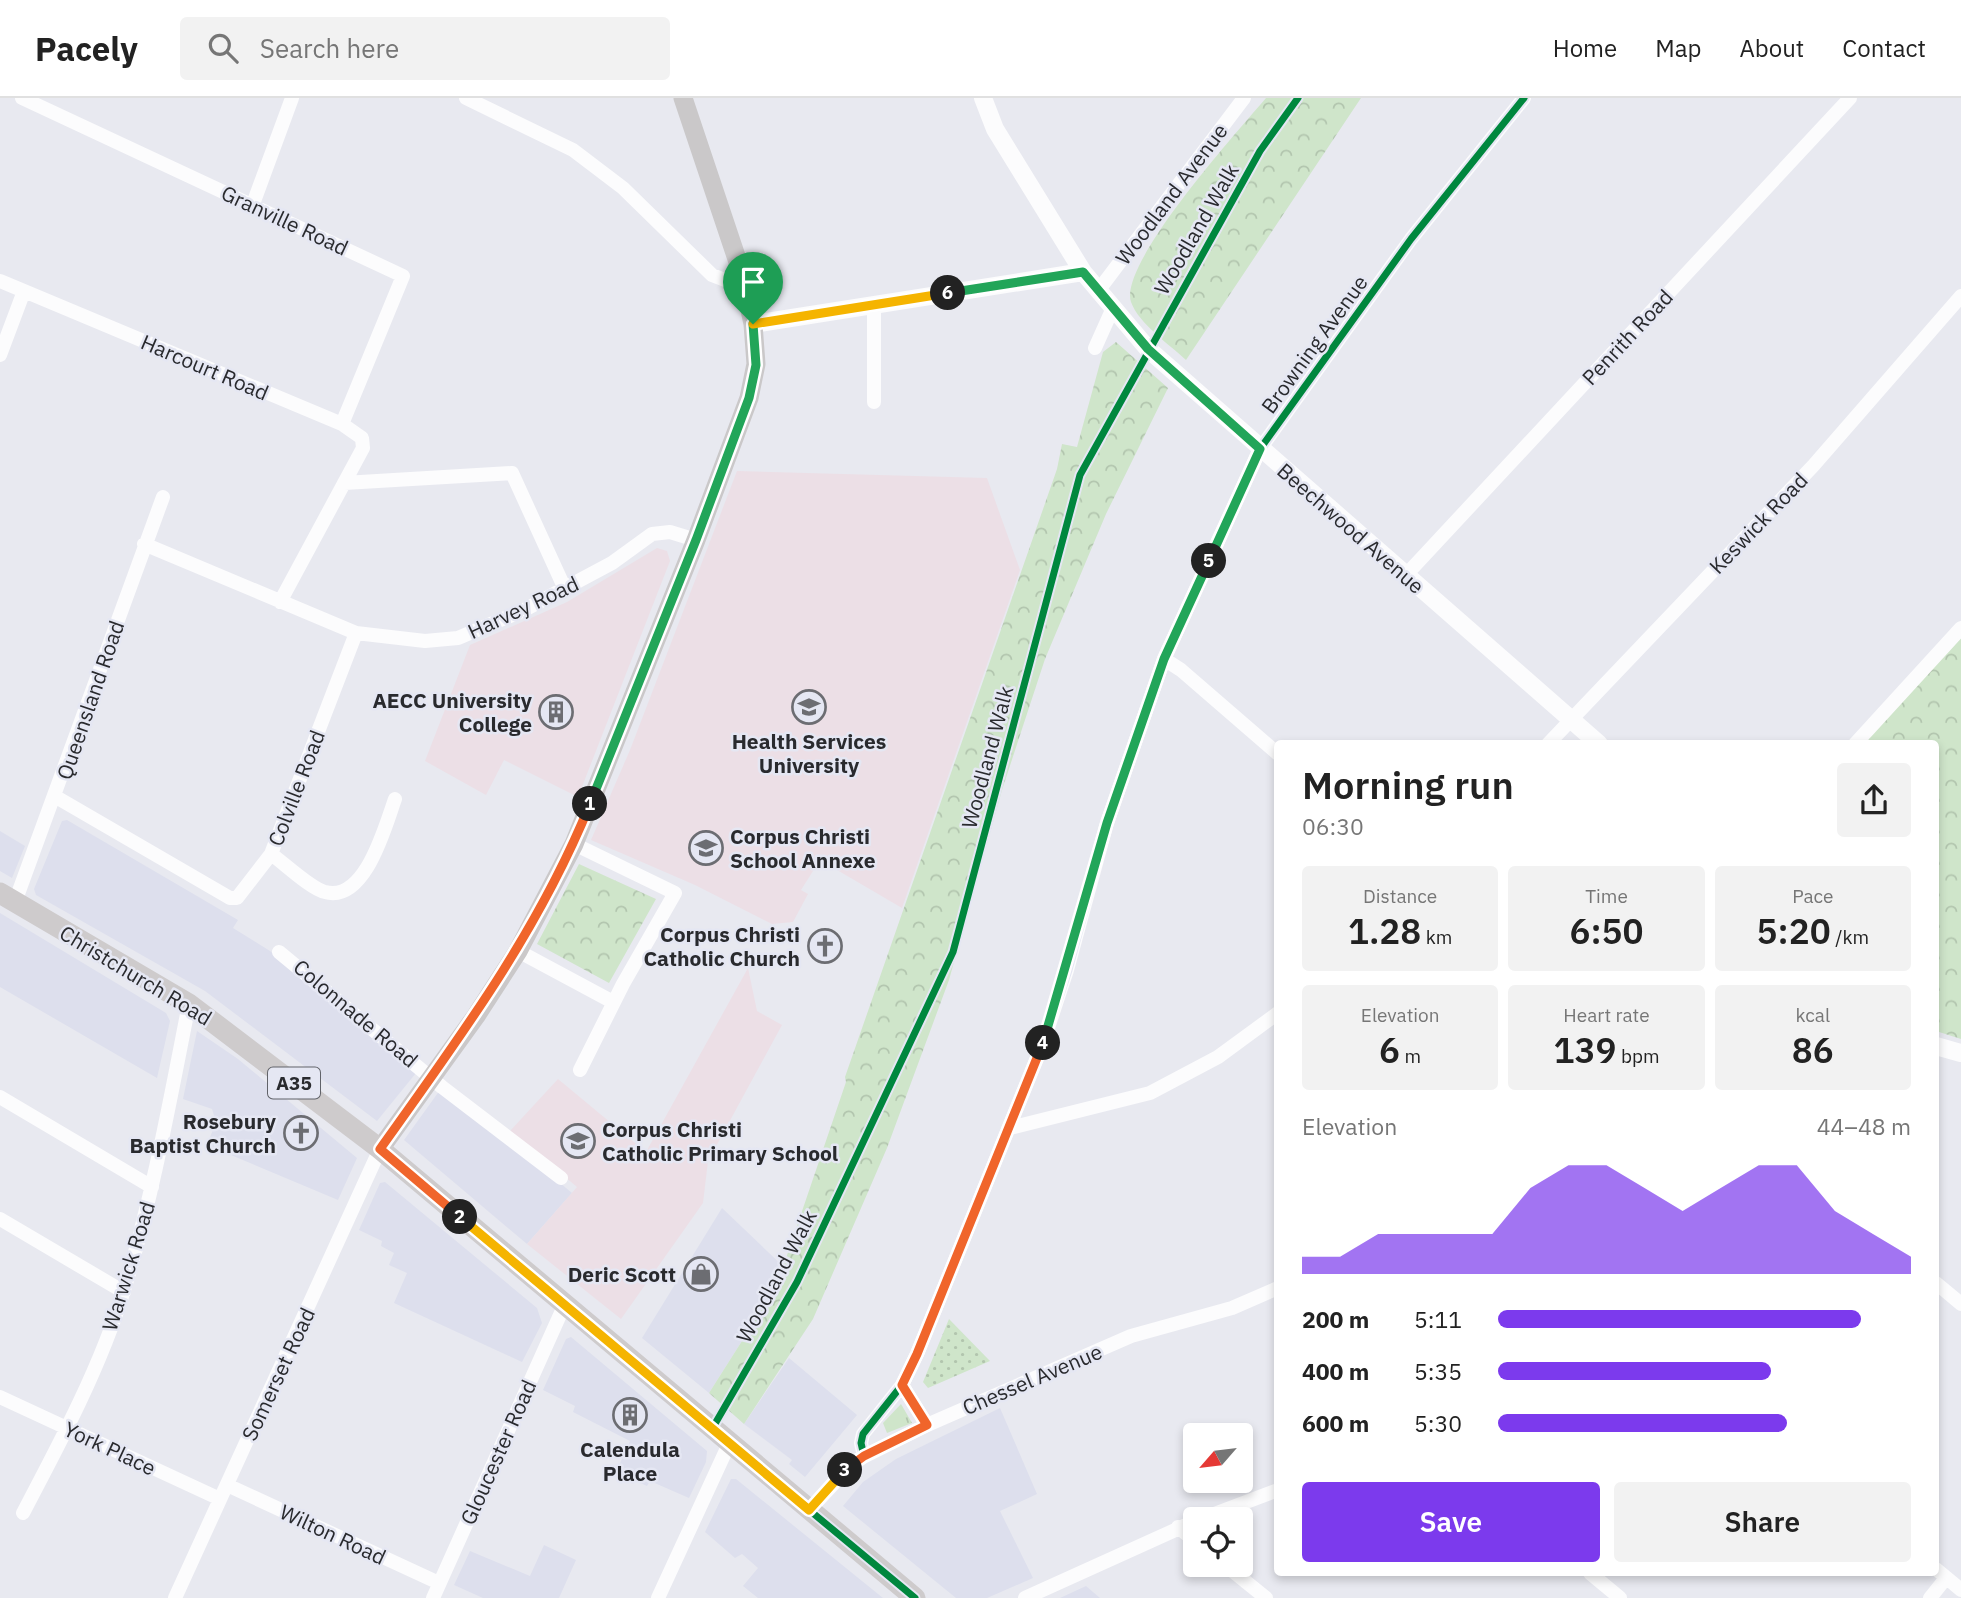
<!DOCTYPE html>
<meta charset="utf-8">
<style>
:root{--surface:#fff;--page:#f2f2f2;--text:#222;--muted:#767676;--line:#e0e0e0;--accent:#7c3aed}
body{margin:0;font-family:"IBM Plex Sans",sans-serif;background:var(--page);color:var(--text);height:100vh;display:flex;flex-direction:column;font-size:26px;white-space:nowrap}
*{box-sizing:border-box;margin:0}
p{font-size:23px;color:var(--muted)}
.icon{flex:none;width:38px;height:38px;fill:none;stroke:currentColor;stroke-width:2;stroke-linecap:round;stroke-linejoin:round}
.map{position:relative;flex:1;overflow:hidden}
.drawer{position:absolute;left:1274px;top:642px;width:665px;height:836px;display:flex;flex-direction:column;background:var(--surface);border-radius:7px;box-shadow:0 4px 10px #0003}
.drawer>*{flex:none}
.needle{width:46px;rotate:242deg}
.buttons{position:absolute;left:1183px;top:1325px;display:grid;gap:14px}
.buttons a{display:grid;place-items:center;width:70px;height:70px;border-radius:7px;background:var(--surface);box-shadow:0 4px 10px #0003;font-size:35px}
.pin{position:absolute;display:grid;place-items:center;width:60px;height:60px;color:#fff;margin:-72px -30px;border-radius:50% 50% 50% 0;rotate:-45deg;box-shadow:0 0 7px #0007}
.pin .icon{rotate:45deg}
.km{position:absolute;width:35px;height:35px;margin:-18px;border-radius:50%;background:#222;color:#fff;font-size:19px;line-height:35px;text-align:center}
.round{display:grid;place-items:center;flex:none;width:74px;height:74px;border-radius:7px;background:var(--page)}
.headline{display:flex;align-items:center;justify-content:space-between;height:119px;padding:0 28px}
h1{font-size:38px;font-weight:600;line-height:52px}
.metrics{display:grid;grid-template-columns:repeat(3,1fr);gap:10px;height:119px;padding:7px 28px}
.metrics div{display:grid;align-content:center;border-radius:7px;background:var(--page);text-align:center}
.metrics b{font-size:35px;font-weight:600}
.metrics small{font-size:19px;font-weight:400}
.metrics p{font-size:19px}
.chart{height:196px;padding:14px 28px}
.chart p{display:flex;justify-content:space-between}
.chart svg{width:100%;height:126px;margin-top:7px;fill:var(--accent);opacity:.7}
.button{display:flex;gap:14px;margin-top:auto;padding:14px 28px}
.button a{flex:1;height:80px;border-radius:7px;background:var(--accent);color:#fff;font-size:28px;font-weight:600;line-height:80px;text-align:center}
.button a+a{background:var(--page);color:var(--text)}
ul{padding:0 28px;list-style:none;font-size:23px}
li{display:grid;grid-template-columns:112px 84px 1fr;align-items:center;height:52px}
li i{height:18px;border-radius:9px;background:var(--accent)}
header{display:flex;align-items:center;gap:42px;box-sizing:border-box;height:98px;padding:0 35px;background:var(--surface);border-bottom:2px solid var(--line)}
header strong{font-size:33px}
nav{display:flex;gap:38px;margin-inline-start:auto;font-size:24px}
.search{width:490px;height:63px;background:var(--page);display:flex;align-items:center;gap:18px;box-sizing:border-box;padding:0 24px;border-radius:7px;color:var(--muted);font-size:26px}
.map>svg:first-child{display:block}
.built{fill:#dddfed}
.education{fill:#ecdfe6}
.grass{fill:url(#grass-tufts)}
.park{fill:url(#park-crowns)}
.garden{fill:url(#garden-dots)}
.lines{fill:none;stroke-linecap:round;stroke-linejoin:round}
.minor{stroke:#fcfcfd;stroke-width:14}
.tertiary{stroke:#fcfcfd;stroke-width:18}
.secondary{stroke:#cac8c9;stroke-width:19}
.primary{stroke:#cecbcc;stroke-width:21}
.cycleway-casing{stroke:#e5e7f3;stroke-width:11}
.cycleway{stroke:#00873e;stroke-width:7}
.split-1-casing{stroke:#fff;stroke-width:14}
.split-2-casing{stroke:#fff;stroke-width:14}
.split-3-casing{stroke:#fff;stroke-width:14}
.split-4-casing{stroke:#fff;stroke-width:14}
.split-5-casing{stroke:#fff;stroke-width:14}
.split-6-casing{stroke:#fff;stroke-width:14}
.split-7-casing{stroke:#fff;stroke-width:14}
.split-1{stroke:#22a559;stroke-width:9}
.split-2{stroke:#f0652b;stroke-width:9}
.split-3{stroke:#f5b400;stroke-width:9}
.split-4{stroke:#f0652b;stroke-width:9}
.split-5{stroke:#22a559;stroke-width:9}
.split-6{stroke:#22a559;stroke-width:9}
.split-7{stroke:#f5b400;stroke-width:9}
.labels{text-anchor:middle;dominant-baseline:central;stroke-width:5;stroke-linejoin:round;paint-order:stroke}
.shield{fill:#e5e7f3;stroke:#616369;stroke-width:2}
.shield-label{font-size:19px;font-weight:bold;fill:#292a2e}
.street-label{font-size:21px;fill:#292a2e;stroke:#e5e7f3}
.poi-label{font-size:21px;font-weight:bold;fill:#292a2e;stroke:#e5e7f3;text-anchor:end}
</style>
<header>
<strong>Pacely</strong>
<div class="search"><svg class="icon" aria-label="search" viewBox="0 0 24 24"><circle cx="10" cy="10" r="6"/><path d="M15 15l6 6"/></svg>Search here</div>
<nav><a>Home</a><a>Map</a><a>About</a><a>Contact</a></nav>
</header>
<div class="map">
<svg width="1961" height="1500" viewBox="0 0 1961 1500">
<defs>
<pattern id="grass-tufts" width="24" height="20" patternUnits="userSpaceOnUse" patternTransform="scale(1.75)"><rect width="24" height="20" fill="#cfe5ca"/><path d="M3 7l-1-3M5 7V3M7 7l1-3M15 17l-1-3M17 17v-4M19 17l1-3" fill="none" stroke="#b2c5ae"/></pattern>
<pattern id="park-crowns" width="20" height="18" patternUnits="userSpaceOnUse" patternTransform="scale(1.75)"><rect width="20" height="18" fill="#cfe5ca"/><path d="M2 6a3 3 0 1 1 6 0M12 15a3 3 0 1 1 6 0" fill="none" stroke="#b2c5ae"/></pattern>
<pattern id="garden-dots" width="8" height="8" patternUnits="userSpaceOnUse" patternTransform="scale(1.75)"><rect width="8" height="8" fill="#cfe5ca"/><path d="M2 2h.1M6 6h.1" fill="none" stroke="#b2c5ae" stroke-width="1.8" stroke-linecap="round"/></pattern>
</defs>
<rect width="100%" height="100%" fill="#e8e9f0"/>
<path class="built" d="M67,722L238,822L233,830L270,853L416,975L377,1023L205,893L36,797L34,791L62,723Z
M0,733L25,748L12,780L0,773Z
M0,815L166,915L170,923L157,980L0,889Z
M197,933L238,961L357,1060L338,1102L207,1047L216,1024L212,1011L183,1001Z
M440,992L510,1043L572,1095L527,1146L404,1042Z
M385,1084L537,1210L542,1225L522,1264L394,1205L407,1175L389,1167L394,1155L381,1148L382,1143L359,1132L380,1085Z
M722,1110L787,1172L709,1295L642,1240Z
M571,1239L707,1353L706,1364L689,1400L650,1383L647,1388L616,1374L630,1343L573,1314L575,1308L543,1292L566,1241Z
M789,1260L857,1317L805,1379L789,1366L792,1362L744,1326Z
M1000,1310L1037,1396L1000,1413L1033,1480L987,1500H956L843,1408L863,1384L896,1361Z
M731,1381H736L883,1500H758L743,1488L758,1470L742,1456L735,1460L705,1434Z
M544,1447L576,1462L559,1500H483L454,1487L470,1453L530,1478Z
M1086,1488L1100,1500H1060Z"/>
<path class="education" d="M737,373L987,380L1020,472L902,810L820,762L801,792L808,796L793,824L772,826L695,787L591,742L630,652Z
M657,450L667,453L670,463L578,699L504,662L486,697L425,663L470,547L567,504Z
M748,870L757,913L782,927L708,1063L703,1105L621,1221L527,1146L577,1089L510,1033L558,981L646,1054Z"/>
<path class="grass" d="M901,1306L912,1325L887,1335L883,1325Z"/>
<path class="park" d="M1266,0H1361L1186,262C1169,246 1139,226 1131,204C1118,166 1238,33 1266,0Z
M1116,244L1168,290L1106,416L1045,561L1002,692L949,882L887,1050L813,1221L744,1326L709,1295L787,1172L783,1169L846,984L845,979L1057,371L1062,346L1077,349L1103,254Z
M1961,540V941L1936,933V646H1861Z
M579,766L656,801L609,885L537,846Z"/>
<path class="garden" d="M949,1221L990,1263L928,1290L923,1284Z"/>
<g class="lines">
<path class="minor" d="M22,0L403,178L342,326
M466,0L573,52L623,90L712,177L725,182L743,179
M253,106L292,0
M0,183L342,326L362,340L363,350L280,504
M1098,193L1244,0
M1095,250L1112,212
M0,257L24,193
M874,304V206
M344,385L512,375L565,491
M144,446L356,535L425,543L458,540L524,512L612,465L652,436L670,434L696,442
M1405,478L1850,0
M1164,561L1181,572L1278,656
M1548,646L1813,368L1961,198
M1855,646L1961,530
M56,699L230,800H237L271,756L356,535
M574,746L675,795L623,886L580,972
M271,756C284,765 311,791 325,794C365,805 385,729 395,701
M15,804L163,399
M518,853L613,904
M279,854L442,989L561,1080
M0,999L152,1089
M1010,1030L1150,995L1218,959L1278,915
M0,1121L124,1194
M1936,1185L1961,1206
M902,1287L927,1327
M0,1299L220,1401
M864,1358L861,1345L863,1336L902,1287L917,1256L1042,948L1067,872L1107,725L1164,561L1260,351L1411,141L1524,0
M227,1387L439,1485
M809,1412L855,1363L927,1327L1131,1238L1232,1210L1278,1190
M23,1415C60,1345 101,1268 124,1192C153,1098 170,1002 189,906
M1201,1421L1278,1392
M1178,1429L1195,1443
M1224,1466L1266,1500
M1936,1471L1961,1492
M1590,1475L1620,1500
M175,1500L380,1051
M433,1500L564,1208
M658,1500L729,1346
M1025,1500L1195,1423
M1930,1500L1946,1480"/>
<path class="tertiary" d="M983,0L995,31L1083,174L1148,251L1599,646
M753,226L1083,174
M1936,948L1961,955"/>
<path class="secondary" d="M380,1051L476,918L518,853L574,746L696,442L749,300L756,266L753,226L743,179L683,0"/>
<path class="primary" d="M0,795L189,906L380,1051L915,1500"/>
<g class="cycleway-casing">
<path id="cycleway" d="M564,1208L915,1500
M712,1331L797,1184L953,854L1080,377L1260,53L1298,0
M864,1358L861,1345L863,1336L902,1287L917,1256L1042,948L1067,872L1107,725L1164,561L1260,351L1411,141L1524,0"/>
</g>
<use href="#cycleway" class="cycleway"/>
</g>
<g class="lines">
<g class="split-1-casing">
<path id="split-1" d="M590,706L696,442L749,300L756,267L753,226"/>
</g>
<g class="split-2-casing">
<path id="split-2" d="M460,1119L380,1051C460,939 538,834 590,706"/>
</g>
<g class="split-3-casing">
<path id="split-3" d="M460,1119L809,1412L845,1372"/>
</g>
<g class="split-4-casing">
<path id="split-4" d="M845,1372L864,1358L927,1327L902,1287L917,1256L1043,945"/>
</g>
<g class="split-5-casing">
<path id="split-5" d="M1043,945L1107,725L1164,561L1209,463"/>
</g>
<g class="split-6-casing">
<path id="split-6" d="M948,195L1083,174L1148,251L1260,351L1209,463"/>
</g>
<g class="split-7-casing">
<path id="split-7" d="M753,226L948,195"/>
</g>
<use href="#split-1" class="split-1"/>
<use href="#split-2" class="split-2"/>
<use href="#split-3" class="split-3"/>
<use href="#split-4" class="split-4"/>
<use href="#split-5" class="split-5"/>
<use href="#split-6" class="split-6"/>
<use href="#split-7" class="split-7"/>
</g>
<defs>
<g id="university-ring" transform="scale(1.75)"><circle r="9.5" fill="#e5e7f3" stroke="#6c6d72" stroke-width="1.5"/><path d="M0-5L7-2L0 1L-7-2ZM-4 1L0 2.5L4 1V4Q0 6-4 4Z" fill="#6c6d72"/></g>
<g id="building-ring" transform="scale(1.75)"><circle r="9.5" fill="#e5e7f3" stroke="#6c6d72" stroke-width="1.5"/><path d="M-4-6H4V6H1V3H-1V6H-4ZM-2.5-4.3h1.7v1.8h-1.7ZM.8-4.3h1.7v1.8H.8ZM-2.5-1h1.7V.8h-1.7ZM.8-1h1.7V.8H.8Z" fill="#6c6d72"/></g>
<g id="school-ring" transform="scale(1.75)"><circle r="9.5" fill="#e5e7f3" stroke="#6c6d72" stroke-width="1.5"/><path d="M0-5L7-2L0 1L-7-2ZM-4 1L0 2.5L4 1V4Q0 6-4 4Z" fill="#6c6d72"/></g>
<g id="church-ring" transform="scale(1.75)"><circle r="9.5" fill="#e5e7f3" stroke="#6c6d72" stroke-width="1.5"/><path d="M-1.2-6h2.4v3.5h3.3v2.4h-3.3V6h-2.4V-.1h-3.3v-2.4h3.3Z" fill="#6c6d72"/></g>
<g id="shop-ring" transform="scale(1.75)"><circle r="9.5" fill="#e5e7f3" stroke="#6c6d72" stroke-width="1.5"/><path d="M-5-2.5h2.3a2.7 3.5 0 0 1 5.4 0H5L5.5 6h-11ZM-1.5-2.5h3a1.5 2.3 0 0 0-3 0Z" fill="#6c6d72"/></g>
</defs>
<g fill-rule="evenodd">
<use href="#university-ring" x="809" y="609"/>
<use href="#building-ring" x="556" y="614"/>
<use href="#school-ring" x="706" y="750"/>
<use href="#church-ring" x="825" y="848"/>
<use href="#church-ring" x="301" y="1035"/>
<use href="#school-ring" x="578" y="1043"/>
<use href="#shop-ring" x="701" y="1176"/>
<use href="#building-ring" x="630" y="1317"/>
</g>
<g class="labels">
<rect class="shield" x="268" y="969.5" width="52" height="31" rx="5"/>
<g class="shield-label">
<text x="294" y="985">A35</text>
</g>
<g class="street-label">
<text transform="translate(1171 96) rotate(-53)">Woodland Avenue</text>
<text transform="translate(285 122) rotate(25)">Granville Road</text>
<text transform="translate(1196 131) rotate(-60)">Woodland Walk</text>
<text transform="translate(1627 239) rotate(-47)">Penrith Road</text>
<text transform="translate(1314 246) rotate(-54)">Browning Avenue</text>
<text transform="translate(205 269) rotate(23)">Harcourt Road</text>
<text transform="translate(1758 425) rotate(-46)">Keswick Road</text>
<text transform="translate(1351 430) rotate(41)">Beechwood Avenue</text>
<text transform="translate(523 509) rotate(-25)">Harvey Road</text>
<text transform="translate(90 602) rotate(-71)">Queensland Road</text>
<text transform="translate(987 659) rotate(-75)">Woodland Walk</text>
<text transform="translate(296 690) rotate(-69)">Colville Road</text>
<text transform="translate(136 877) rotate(31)">Christchurch Road</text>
<text transform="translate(356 915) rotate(40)">Colonnade Road</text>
<text transform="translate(128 1168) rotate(-73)">Warwick Road</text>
<text transform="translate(776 1178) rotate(-62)">Woodland Walk</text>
<text transform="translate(278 1276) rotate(-65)">Somerset Road</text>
<text transform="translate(1032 1281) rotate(-23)">Chessel Avenue</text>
<text transform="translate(110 1350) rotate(25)">York Place</text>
<text transform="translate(498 1354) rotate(-66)">Gloucester Road</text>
<text transform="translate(333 1436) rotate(25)">Wilton Road</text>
</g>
<g class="poi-label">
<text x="532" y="602">AECC University<tspan x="532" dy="24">College</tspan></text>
<text x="809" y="643" text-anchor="middle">Health Services<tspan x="809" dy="24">University</tspan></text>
<text x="730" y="738" text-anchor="start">Corpus Christi<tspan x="730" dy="24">School Annexe</tspan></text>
<text x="800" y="836">Corpus Christi<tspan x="800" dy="24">Catholic Church</tspan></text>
<text x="276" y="1023">Rosebury<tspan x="276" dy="24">Baptist Church</tspan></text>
<text x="602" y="1031" text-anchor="start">Corpus Christi<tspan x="602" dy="24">Catholic Primary School</tspan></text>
<text x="676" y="1176">Deric Scott</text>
<text x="630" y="1351" text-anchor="middle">Calendula<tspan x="630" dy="24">Place</tspan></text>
</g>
</g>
</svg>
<div class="buttons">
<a><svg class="needle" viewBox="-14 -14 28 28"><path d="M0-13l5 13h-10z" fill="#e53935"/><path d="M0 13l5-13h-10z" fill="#767676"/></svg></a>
<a><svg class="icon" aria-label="locate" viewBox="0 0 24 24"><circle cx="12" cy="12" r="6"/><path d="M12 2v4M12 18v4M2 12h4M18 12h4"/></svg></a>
</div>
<div class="pin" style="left:753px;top:226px;background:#1e9e55"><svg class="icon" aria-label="arrive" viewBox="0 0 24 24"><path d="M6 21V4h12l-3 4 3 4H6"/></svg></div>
<b class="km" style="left:590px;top:706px">1</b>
<b class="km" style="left:460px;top:1119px">2</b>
<b class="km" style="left:845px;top:1372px">3</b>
<b class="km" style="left:1043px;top:945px">4</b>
<b class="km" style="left:1209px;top:463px">5</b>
<b class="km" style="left:948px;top:195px">6</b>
<section class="drawer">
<div class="headline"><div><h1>Morning run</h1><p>06:30</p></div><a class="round"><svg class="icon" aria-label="share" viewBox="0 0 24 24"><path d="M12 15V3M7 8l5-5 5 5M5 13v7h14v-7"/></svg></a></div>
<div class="metrics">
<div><p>Distance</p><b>1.28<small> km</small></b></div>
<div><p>Time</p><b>6:50</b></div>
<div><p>Pace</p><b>5:20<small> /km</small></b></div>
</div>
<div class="metrics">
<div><p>Elevation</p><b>6<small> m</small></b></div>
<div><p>Heart rate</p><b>139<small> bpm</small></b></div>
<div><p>kcal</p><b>86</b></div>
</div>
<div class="chart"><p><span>Elevation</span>44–48 m</p>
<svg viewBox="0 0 160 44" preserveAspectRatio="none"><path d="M0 44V38L10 38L20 30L30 30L40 30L50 30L60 14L70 6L80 6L90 14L100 22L110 14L120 6L130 6L140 22L150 30L160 38V44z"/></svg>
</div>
<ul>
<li><b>200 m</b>5:11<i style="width:88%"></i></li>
<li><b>400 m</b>5:35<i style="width:66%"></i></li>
<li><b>600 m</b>5:30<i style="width:70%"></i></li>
</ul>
<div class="button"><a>Save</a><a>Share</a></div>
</section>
</div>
